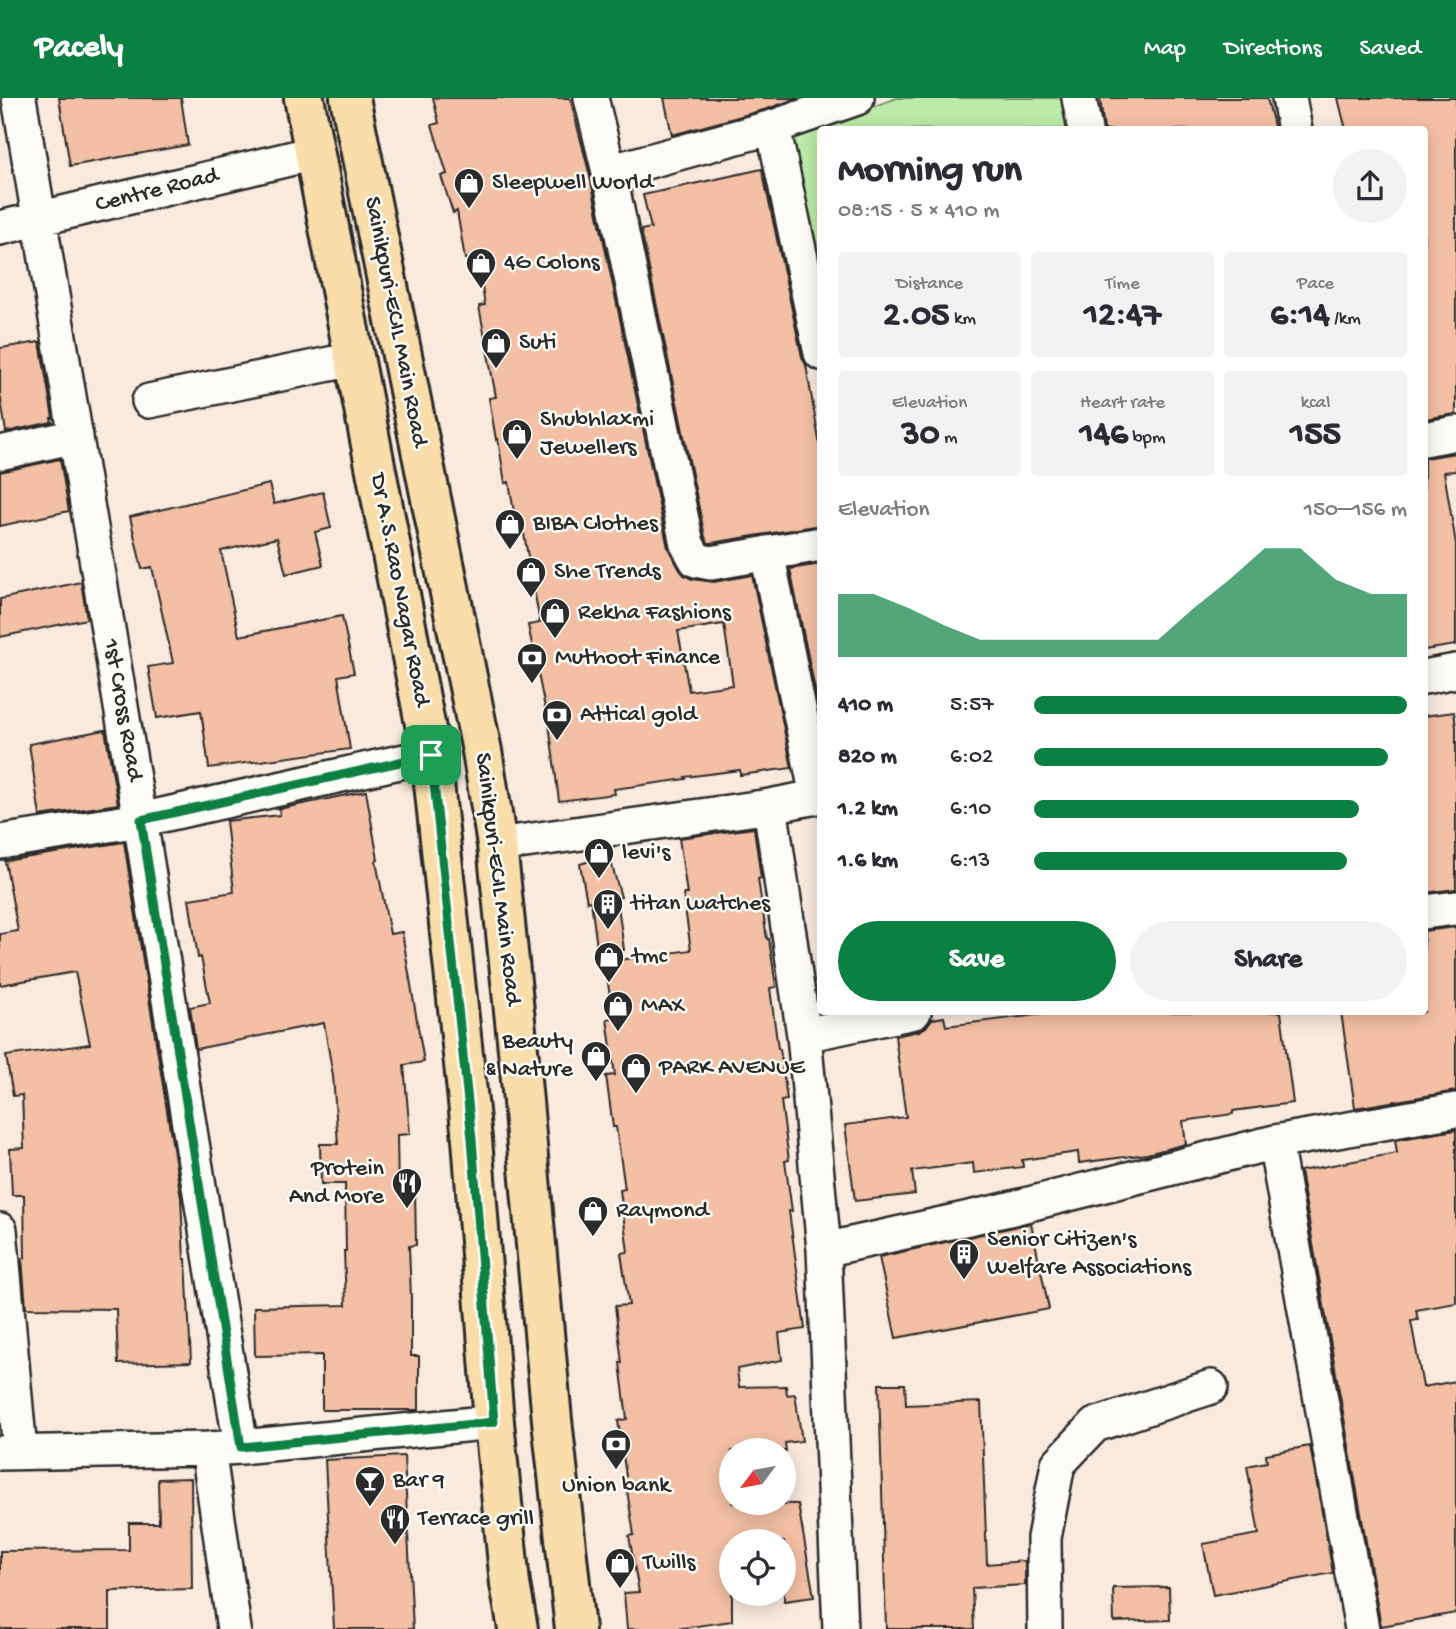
<!DOCTYPE html>
<meta charset="utf-8">
<style>
:root{--surface:#fff;--page:#f2f2f3;--text:#2b2b33;--muted:#7c7c81;--accent:#0b8043}
body{margin:0;font-family:"Gochi Hand",sans-serif;background:var(--page);color:var(--text);height:100vh;display:flex;flex-direction:column;font-size:26px;white-space:nowrap}
*{box-sizing:border-box;margin:0}
p{font-size:23px;color:var(--muted)}
.icon{flex:none;width:38px;height:38px;fill:none;stroke:currentColor;stroke-width:2;stroke-linecap:round;stroke-linejoin:round}
.map{position:relative;flex:1;overflow:hidden}
.side{position:absolute;left:817px;top:28px;width:611px;height:889px;display:flex;flex-direction:column;background:var(--surface);border-radius:7px;box-shadow:0 4px 18px #0003}
.side>*{flex:none}
.needle{width:46px;rotate:238deg}
.tools{position:absolute;left:719px;top:1340px;display:grid;gap:14px}
.tools a{display:grid;place-items:center;width:77px;height:77px;border-radius:50%;background:var(--surface);box-shadow:0 4px 18px #0003;font-size:35px}
.pin{position:absolute;display:grid;place-items:center;width:60px;height:60px;color:#fff;margin:-30px;border-radius:14px;box-shadow:0 4px 10px #0006}
.round{display:grid;place-items:center;flex:none;width:74px;height:74px;border-radius:37px;background:var(--page)}
.head{display:flex;align-items:center;justify-content:space-between;height:119px;padding:0 21px}
h1{font-size:38px;font-weight:700;line-height:52px}
.figures{display:grid;grid-template-columns:repeat(3,1fr);gap:10px;height:119px;padding:7px 21px}
.figures div{display:grid;align-content:center;border-radius:7px;background:var(--page);text-align:center}
.figures b{font-size:35px;font-weight:700}
.figures small{font-size:19px;font-weight:400}
.figures p{font-size:19px}
.chart{height:196px;padding:14px 21px}
.chart p{display:flex;justify-content:space-between}
.chart svg{width:100%;height:126px;margin-top:7px;fill:var(--accent);opacity:.7}
.primary-button{display:flex;gap:14px;margin-top:auto;padding:14px 21px}
.primary-button a{flex:1;height:80px;border-radius:42px;background:var(--accent);color:#fff;font-size:28px;font-weight:700;line-height:80px;text-align:center}
.primary-button a+a{background:var(--page);color:var(--text)}
ul{padding:0 21px;list-style:none;font-size:23px}
li{display:grid;grid-template-columns:112px 84px 1fr;align-items:center;height:52px}
li i{height:18px;border-radius:9px;background:var(--accent)}
header{display:flex;align-items:center;gap:42px;box-sizing:border-box;height:98px;padding:0 35px;background:var(--accent);color:#fff}
header strong{font-size:33px}
nav{display:flex;gap:38px;margin-inline-start:auto;font-size:24px}
.map>svg:first-child{display:block}
.green{fill:#bceba9;stroke:#748b6a;stroke-width:2}
.building{fill:#f4c0a5;stroke:#2b2b2b;stroke-width:2;fill-rule:evenodd}
.lines{fill:none;stroke-linecap:round;stroke-linejoin:round}
.minor-casing{stroke:#2b2b2b;stroke-width:38}
.major-casing{stroke:#2b2b2b;stroke-width:44}
.minor{stroke:#fdfcf7;stroke-width:33}
.major{stroke:#f9deab;stroke-width:38}
.route-casing{stroke:#fff;stroke-width:14}
.route{stroke:#0b8043;stroke-width:9}
.labels{text-anchor:middle;dominant-baseline:central;stroke-width:5;stroke-linejoin:round;paint-order:stroke}
.poi-label{font-size:24px;fill:#2b2b2b;stroke:#fdfcf7;text-anchor:start}
.street-label{font-size:24px;fill:#2b2b2b;stroke:#fdfcf7}
</style>
<header>
<strong>Pacely</strong>
<nav><a>Map</a><a>Directions</a><a>Saved</a></nav>
</header>
<div class="map">
<svg width="1456" height="1531" viewBox="0 0 1456 1531">
<rect width="100%" height="100%" fill="#faeade"/>
<filter id="ink" filterUnits="userSpaceOnUse"><feTurbulence type="fractalNoise" baseFrequency=".0143" numOctaves="2"/><feDisplacementMap in="SourceGraphic" scale="14" xChannelSelector="R" yChannelSelector="G"/><feConvolveMatrix kernelMatrix="1 2 1 2 8 2 1 2 1" color-interpolation-filters="sRGB"/></filter>
<g filter="url(#ink)">
<path class="green" d="M897,0H1064L1071,31L821,32V203L788,39Z"/>
<path class="building" d="M59,0H181L188,47L70,68Z
M433,0H570L590,78L668,450L680,472L684,477L692,481L714,484L752,477L792,670L740,677V672L685,679L686,681L614,691L615,696L559,703L547,610H545L528,527L540,525L522,425L516,426L509,384L505,385L498,341L496,342L489,300L496,299L479,208L485,207L477,159L465,161L457,113L453,115L441,78L447,76L432,27L439,25ZM724,526L733,587L689,593L678,533Z
M664,0H798L767,11L672,37Z
M1100,0H1267L1275,32H1104Z
M1338,0H1456V316L1424,321V32H1346Z
M762,71L802,259L806,267L821,353V427L711,445H708L705,439L641,132L651,130L643,97Z
M40,244L53,320H51L52,324L6,334L0,296V250Z
M1456,355V373L1444,374L1456,446V547L1424,552V360Z
M60,361L69,413L0,428V374Z
M269,386L274,406L323,394L331,430L315,434L323,467L286,476L277,440L221,453L239,538L342,518L354,575L338,578L350,651L209,670L201,613L157,620L148,569L173,565L152,469L142,471L130,419Z
M821,466V621L790,471Z
M81,484L87,521L0,539V501Z
M1454,614L1456,629V791L1424,795V618Z
M105,632L118,706L40,718L29,646Z
M366,693L378,762L376,763L390,836L402,834L424,964L404,967L410,1036L397,1037L398,1094H415L416,1147L409,1148L411,1200V1258H419V1312H322V1257L255,1258L254,1209L346,1207L344,1153H346L345,1086H321L320,1046H338L333,978L324,925L196,951L190,909L210,905L201,859L198,860L189,801L234,794L226,723L280,717L279,711Z
M754,730L761,780L758,781L767,841H769L776,889L770,890L778,951H780L787,1002L781,1003L789,1062L785,1063L792,1113H789L805,1231L779,1235L782,1262L737,1271L739,1289L786,1288L787,1297L795,1296L802,1343L785,1345L786,1353H732V1405L798,1406L814,1499L784,1503V1444H732V1523L676,1531H627L624,1495L639,1494L629,1438L634,1437L625,1379L626,1378L618,1323L627,1321L620,1265H622L615,1208L629,1207L621,1155L628,1154L620,1092L625,1091L616,1029H613L606,978L615,977L607,921L613,920L605,864L691,852L683,796H687L679,740Z
M124,744L181,1100L184,1161H186L191,1264L118,1266L116,1211L26,1210L22,1160H25L24,1097H12L10,1051L24,1050L22,997L13,998L6,958L90,946L75,874L0,887V836L18,833L5,763Z
M609,757L621,799L617,800L624,852L598,857L591,803L587,804L580,766Z
M1456,829V993L1355,1010L1341,914H1424V833Z
M1062,914H1281L1293,1005L1233,1013V1016L1183,1023L1186,1046L1147,1056L1079,1065L1078,1054L1022,1062L1023,1069L974,1075L973,1065L912,1073L915,1096L855,1103L845,1027L906,1019L895,938L919,933L926,929L932,921L944,919L946,928Z
M1456,1032V1205L1416,1212L1418,1222L1411,1223L1423,1289L1456,1283V1515L1381,1528L1300,1073L1397,1055L1395,1042Z
M1031,1125L1049,1211L896,1240L879,1159Z
M879,1286H905L906,1307L981,1304L987,1466L1025,1463V1487L972,1490L974,1531H886Z
M1310,1348L1333,1475L1213,1497L1203,1446L1259,1436L1247,1368L1267,1364L1266,1356Z
M404,1358L413,1531H334L325,1362Z
M191,1380L192,1491L110,1493V1531H0V1453L129,1452V1425H159L158,1381Z
M1169,1489L1170,1522L1114,1524L1113,1490Z"/>
<g class="lines">
<g class="minor-casing">
<path id="minor" d="M19,0L140,722L241,1349
M591,0L609,74L687,446L696,462L711,465L821,446
M1079,0L1085,32
M1289,0L1295,32
M773,29L821,255
M609,74L773,29L857,0
M0,130L314,55
M149,303L354,261
M1424,341L1456,335
M0,355L76,338
M767,455L817,698
M1424,579L1456,573
M770,708L804,937L824,1152L840,1531
M0,744L140,722L431,657
M497,747L770,708L821,698
M1424,814L1456,810
M804,937L914,914
M1275,1044L1362,1531
M0,1132L20,1354
M824,1152L1005,1112L1275,1044L1456,1012
M208,1351L234,1531
M0,1355L208,1351L241,1349L494,1324
M1045,1531L1044,1440L1058,1366L1095,1327L1211,1289"/>
</g>
<g class="major-casing">
<path id="major" d="M304,0L431,657L472,1041L494,1324L510,1486L518,1531
M350,0L482,653L497,747L520,971L552,1322L575,1531"/>
</g>
<use href="#minor" class="minor"/>
<use href="#major" class="major"/>
</g>
</g>
<g class="lines" filter="url(#ink)">
<g class="route-casing">
<path id="route" d="M431,657L472,1041L494,1324L241,1349L141,722Z"/>
</g>
<use href="#route" class="route"/>
</g>
<defs>
<g id="shop-pin" transform="scale(1.575)"><path d="M0 17L-7.5 6A9.5 9.5 0 1 1 7.5 6Z" fill="#2b2b2b" stroke="#fdfcf7"/><path d="M-5-2.5h2.3a2.7 3.5 0 0 1 5.4 0H5L5.5 6h-11ZM-1.5-2.5h3a1.5 2.3 0 0 0-3 0Z" fill="#fff"/></g>
<g id="bank-pin" transform="scale(1.575)"><path d="M0 17L-7.5 6A9.5 9.5 0 1 1 7.5 6Z" fill="#2b2b2b" stroke="#fdfcf7"/><path d="M-6-4H6V4H-6ZM0-2.3a2.3 2.3 0 1 0 0 4.6a2.3 2.3 0 1 0 0-4.6Z" fill="#fff"/></g>
<g id="building-pin" transform="scale(1.575)"><path d="M0 17L-7.5 6A9.5 9.5 0 1 1 7.5 6Z" fill="#2b2b2b" stroke="#fdfcf7"/><path d="M-4-6H4V6H1V3H-1V6H-4ZM-2.5-4.3h1.7v1.8h-1.7ZM.8-4.3h1.7v1.8H.8ZM-2.5-1h1.7V.8h-1.7ZM.8-1h1.7V.8H.8Z" fill="#fff"/></g>
<g id="restaurant-pin" transform="scale(1.575)"><path d="M0 17L-7.5 6A9.5 9.5 0 1 1 7.5 6Z" fill="#2b2b2b" stroke="#fdfcf7"/><path d="M-5-6h1v4h1v-4h1v4h1v-4h1v5L-1.5 .5V6h-2V.5L-5-1ZM5-6V6H3V1.5H1.5Q1.5-4 5-6Z" fill="#fff"/></g>
<g id="bar-pin" transform="scale(1.575)"><path d="M0 17L-7.5 6A9.5 9.5 0 1 1 7.5 6Z" fill="#2b2b2b" stroke="#fdfcf7"/><path d="M-6-5H6L.8 .8V4.5H3.5V6h-7V4.5H-.8V.8Z" fill="#fff"/></g>
</defs>
<g fill-rule="evenodd">
<use href="#shop-pin" x="469" y="85"/>
<use href="#shop-pin" x="481" y="165"/>
<use href="#shop-pin" x="496" y="245"/>
<use href="#shop-pin" x="517" y="336"/>
<use href="#shop-pin" x="510" y="426"/>
<use href="#shop-pin" x="531" y="474"/>
<use href="#shop-pin" x="555" y="515"/>
<use href="#bank-pin" x="532" y="560"/>
<use href="#bank-pin" x="557" y="617"/>
<use href="#shop-pin" x="599" y="755"/>
<use href="#building-pin" x="608" y="806"/>
<use href="#shop-pin" x="609" y="859"/>
<use href="#shop-pin" x="618" y="908"/>
<use href="#shop-pin" x="596" y="958"/>
<use href="#shop-pin" x="636" y="970"/>
<use href="#restaurant-pin" x="407" y="1085"/>
<use href="#shop-pin" x="593" y="1113"/>
<use href="#building-pin" x="964" y="1156"/>
<use href="#bank-pin" x="616" y="1346"/>
<use href="#bar-pin" x="370" y="1383"/>
<use href="#restaurant-pin" x="395" y="1421"/>
<use href="#shop-pin" x="620" y="1465"/>
</g>
<g class="labels">
<g class="poi-label">
<text x="492" y="85">Sleepwell World</text>
<text x="504" y="165">4G Colons</text>
<text x="519" y="245">Suti</text>
<text x="540" y="322">Shubhlaxmi<tspan x="540" dy="28">Jewellers</tspan></text>
<text x="533" y="426">BIBA Clothes</text>
<text x="554" y="474">She Trends</text>
<text x="578" y="515">Rekha Fashions</text>
<text x="555" y="560">Muthoot Finance</text>
<text x="580" y="617">Attical gold</text>
<text x="622" y="755">levi's</text>
<text x="631" y="806">titan watches</text>
<text x="632" y="859">tmc</text>
<text x="641" y="908">MAX</text>
<text x="573" y="944" text-anchor="end">Beauty<tspan x="573" dy="28">&amp; Nature</tspan></text>
<text x="659" y="970">PARK AVENUE</text>
<text x="384" y="1071" text-anchor="end">Protein<tspan x="384" dy="28">And More</tspan></text>
<text x="616" y="1113">Raymond</text>
<text x="987" y="1142">Senior Citizen's<tspan x="987" dy="28">Welfare Associations</tspan></text>
<text x="393" y="1383">Bar 9</text>
<text x="616" y="1388" text-anchor="middle">Union bank</text>
<text x="418" y="1421">Terrace grill</text>
<text x="643" y="1465">Twills</text>
</g>
<g class="street-label">
<text transform="translate(157 93) rotate(-14)">Centre Road</text>
<text transform="translate(395 224) rotate(79)">Sainikpuri-ECIL Main Road</text>
<text transform="translate(399 492) rotate(79)">Dr A.S.Rao Nagar Road</text>
<text transform="translate(122 612) rotate(80)">1st Cross Road</text>
<text transform="translate(497 781) rotate(83)">Sainikpuri-ECIL Main Road</text>
</g>
</g>
</svg>
<div class="tools">
<a><svg class="needle" viewBox="-14 -14 28 28"><path d="M0-13l5 13h-10z" fill="#e53935"/><path d="M0 13l5-13h-10z" fill="#7c7c81"/></svg></a>
<a><svg class="icon" aria-label="locate" viewBox="0 0 24 24"><circle cx="12" cy="12" r="6"/><path d="M12 2v4M12 18v4M2 12h4M18 12h4"/></svg></a>
</div>
<div class="pin" style="left:431px;top:657px;background:#1e9e55"><svg class="icon" aria-label="arrive" viewBox="0 0 24 24"><path d="M6 21V4h12l-3 4 3 4H6"/></svg></div>
<section class="side">
<div class="head"><div><h1>Morning run</h1><p>08:15 · 5 × 410 m</p></div><a class="round"><svg class="icon" aria-label="share" viewBox="0 0 24 24"><path d="M12 15V3M7 8l5-5 5 5M5 13v7h14v-7"/></svg></a></div>
<div class="figures">
<div><p>Distance</p><b>2.05<small> km</small></b></div>
<div><p>Time</p><b>12:47</b></div>
<div><p>Pace</p><b>6:14<small> /km</small></b></div>
</div>
<div class="figures">
<div><p>Elevation</p><b>30<small> m</small></b></div>
<div><p>Heart rate</p><b>146<small> bpm</small></b></div>
<div><p>kcal</p><b>155</b></div>
</div>
<div class="chart"><p><span>Elevation</span>150–156 m</p>
<svg viewBox="0 0 160 44" preserveAspectRatio="none"><path d="M0 44V22L10 22L20 27L30 33L40 38L50 38L60 38L70 38L80 38L90 38L100 27L110 17L120 6L130 6L140 17L150 22L160 22V44z"/></svg>
</div>
<ul>
<li><b>410 m</b>5:57<i style="width:100%"></i></li>
<li><b>820 m</b>6:02<i style="width:95%"></i></li>
<li><b>1.2 km</b>6:10<i style="width:87%"></i></li>
<li><b>1.6 km</b>6:13<i style="width:84%"></i></li>
</ul>
<div class="primary-button"><a>Save</a><a>Share</a></div>
</section>
</div>
